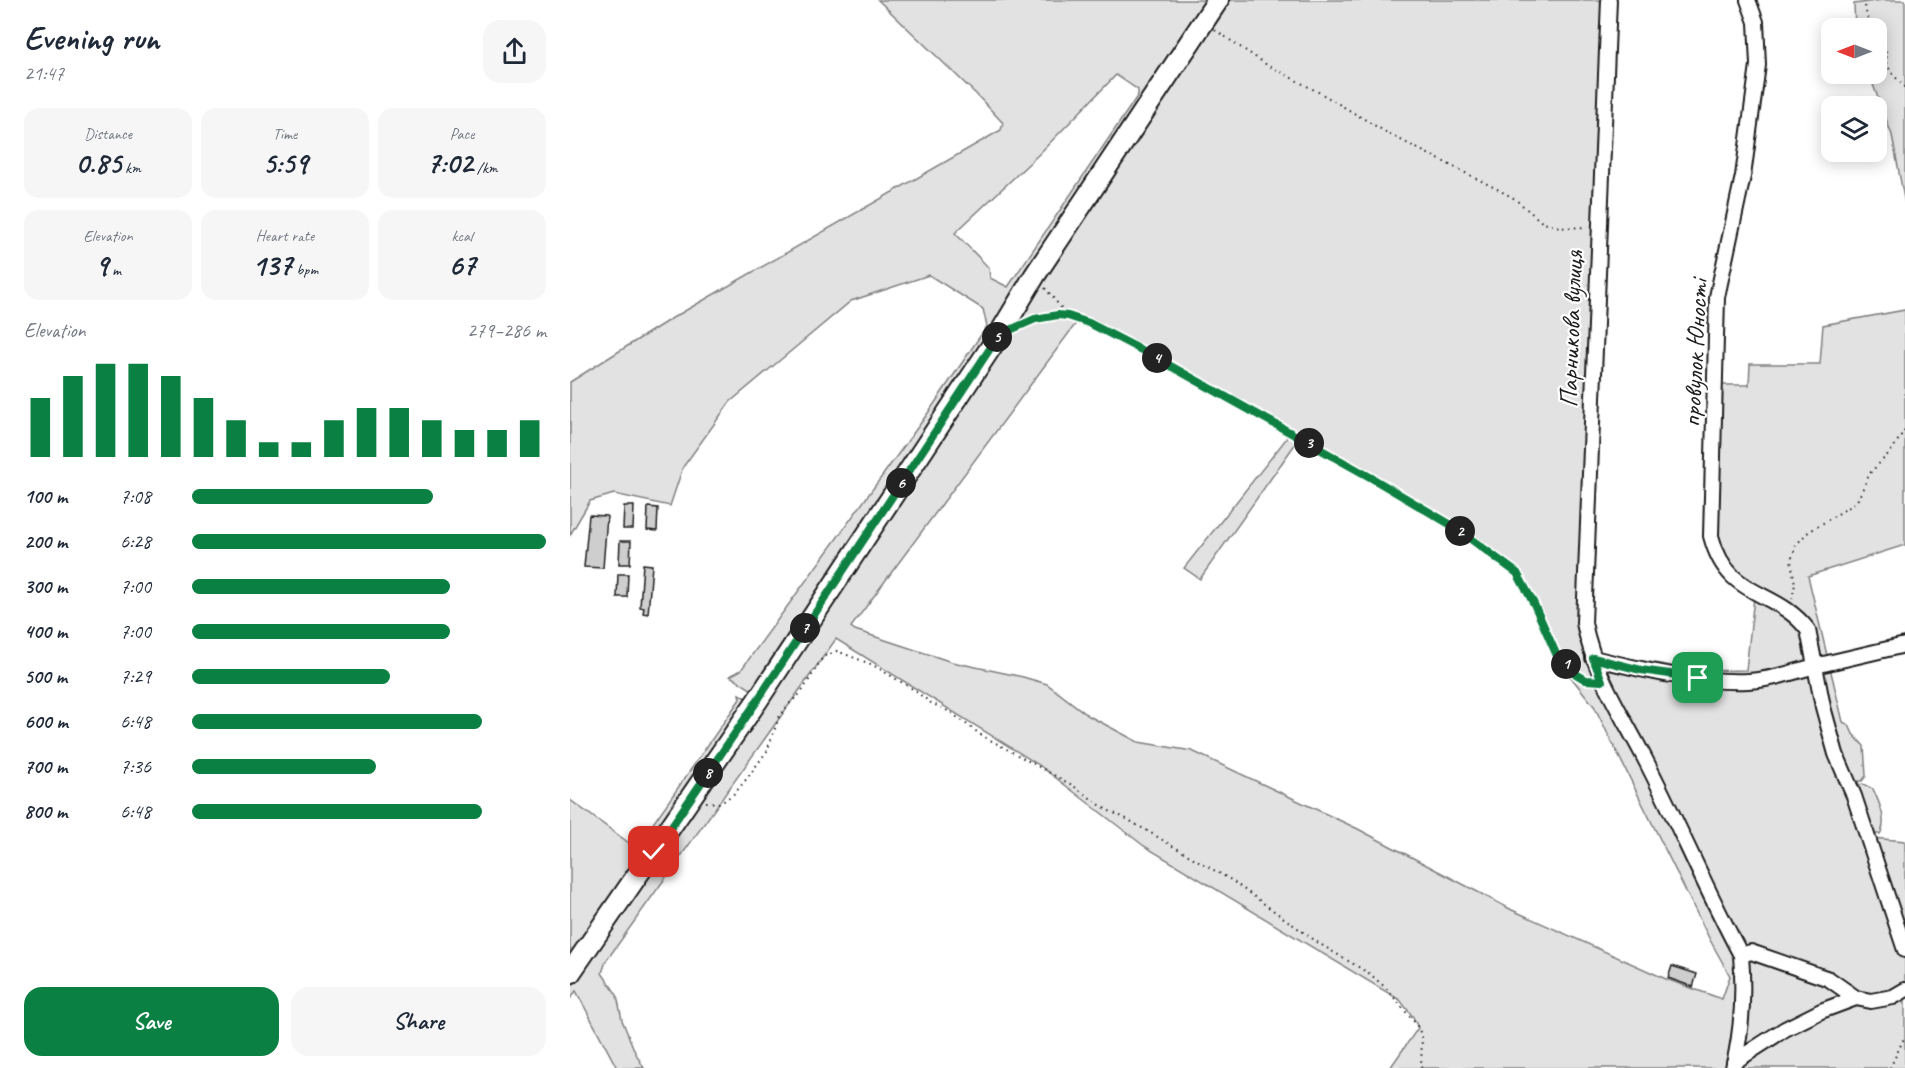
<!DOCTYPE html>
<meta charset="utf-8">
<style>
:root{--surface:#fff;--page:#f6f6f7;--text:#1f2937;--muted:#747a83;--accent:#0b8043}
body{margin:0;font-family:Caveat,sans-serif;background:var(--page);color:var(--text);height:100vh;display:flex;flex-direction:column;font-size:22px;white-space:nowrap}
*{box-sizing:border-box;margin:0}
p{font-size:20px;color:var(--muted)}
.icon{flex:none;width:33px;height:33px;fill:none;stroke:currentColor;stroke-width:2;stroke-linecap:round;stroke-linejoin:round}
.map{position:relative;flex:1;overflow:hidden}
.details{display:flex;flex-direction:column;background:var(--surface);width:570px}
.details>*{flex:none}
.needle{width:39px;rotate:270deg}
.controls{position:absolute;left:1251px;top:18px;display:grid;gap:12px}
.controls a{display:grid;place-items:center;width:66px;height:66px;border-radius:12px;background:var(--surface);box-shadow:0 3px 15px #0003;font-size:30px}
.pin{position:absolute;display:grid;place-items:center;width:51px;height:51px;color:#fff;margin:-26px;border-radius:12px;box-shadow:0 3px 9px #0006}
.km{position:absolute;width:30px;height:30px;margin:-15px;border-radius:50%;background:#222;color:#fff;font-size:16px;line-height:30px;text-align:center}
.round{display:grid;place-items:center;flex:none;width:63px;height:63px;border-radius:18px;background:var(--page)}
.overview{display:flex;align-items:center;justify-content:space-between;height:102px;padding:0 24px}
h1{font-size:33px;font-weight:700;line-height:45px}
.stats{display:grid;grid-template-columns:repeat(3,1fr);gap:9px;height:102px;padding:6px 24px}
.stats div{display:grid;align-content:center;border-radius:15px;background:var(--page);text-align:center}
.stats b{font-size:30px;font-weight:700}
.stats small{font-size:16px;font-weight:400}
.stats p{font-size:16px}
.chart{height:168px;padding:12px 24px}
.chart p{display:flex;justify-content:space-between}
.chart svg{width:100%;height:108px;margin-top:6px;stroke:var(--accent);stroke-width:6}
.primary-button{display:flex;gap:12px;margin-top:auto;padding:12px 24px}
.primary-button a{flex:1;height:69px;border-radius:18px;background:var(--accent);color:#fff;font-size:24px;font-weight:700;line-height:69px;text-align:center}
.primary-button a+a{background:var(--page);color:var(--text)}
ul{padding:0 24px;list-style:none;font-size:20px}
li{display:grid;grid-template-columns:96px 72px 1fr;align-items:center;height:45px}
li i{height:15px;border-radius:8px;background:var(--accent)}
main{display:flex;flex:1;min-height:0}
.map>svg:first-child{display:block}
.green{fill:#e2e2e2;stroke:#7f7f7f;stroke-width:1.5;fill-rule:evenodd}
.building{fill:#cecece;stroke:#1c1c1c;stroke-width:1.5}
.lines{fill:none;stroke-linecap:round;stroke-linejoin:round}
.street-casing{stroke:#1c1c1c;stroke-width:18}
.secondary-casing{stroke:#1c1c1c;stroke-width:24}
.path{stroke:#1c1c1c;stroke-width:2;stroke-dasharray:1.5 4.5;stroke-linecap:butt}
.street{stroke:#fff;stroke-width:14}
.secondary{stroke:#fff;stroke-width:20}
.route-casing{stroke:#fff;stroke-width:12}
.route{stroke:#0b8043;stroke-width:8}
.labels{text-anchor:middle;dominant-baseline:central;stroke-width:4.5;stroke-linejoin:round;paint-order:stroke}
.street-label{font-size:26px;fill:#1c1c1c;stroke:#fff}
</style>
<main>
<section class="details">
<div class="overview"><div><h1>Evening run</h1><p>21:47</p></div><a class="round"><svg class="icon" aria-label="share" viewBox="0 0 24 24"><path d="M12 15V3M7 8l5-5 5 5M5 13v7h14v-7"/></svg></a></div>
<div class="stats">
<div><p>Distance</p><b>0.85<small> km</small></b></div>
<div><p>Time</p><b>5:59</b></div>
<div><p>Pace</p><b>7:02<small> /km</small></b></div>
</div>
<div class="stats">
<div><p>Elevation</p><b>9<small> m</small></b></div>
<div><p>Heart rate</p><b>137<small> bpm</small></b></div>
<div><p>kcal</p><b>67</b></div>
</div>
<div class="chart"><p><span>Elevation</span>279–286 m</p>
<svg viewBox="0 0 160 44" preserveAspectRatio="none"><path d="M5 44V20M15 44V11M25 44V6M35 44V6M45 44V11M55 44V20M65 44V29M75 44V38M85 44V38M95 44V29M105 44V24M115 44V24M125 44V29M135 44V33M145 44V33M155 44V29"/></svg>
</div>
<ul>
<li><b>100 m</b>7:08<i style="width:68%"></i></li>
<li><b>200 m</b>6:28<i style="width:100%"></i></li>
<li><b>300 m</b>7:00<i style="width:73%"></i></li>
<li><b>400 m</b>7:00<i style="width:73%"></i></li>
<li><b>500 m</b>7:29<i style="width:56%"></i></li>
<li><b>600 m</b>6:48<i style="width:82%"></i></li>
<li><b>700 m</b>7:36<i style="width:52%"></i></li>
<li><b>800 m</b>6:48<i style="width:82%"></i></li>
</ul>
<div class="primary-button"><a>Save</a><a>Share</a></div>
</section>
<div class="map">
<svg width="1335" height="1068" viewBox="0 0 1335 1068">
<rect width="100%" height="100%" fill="#fff"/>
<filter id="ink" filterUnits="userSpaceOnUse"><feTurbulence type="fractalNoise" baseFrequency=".0167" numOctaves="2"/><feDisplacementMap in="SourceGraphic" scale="12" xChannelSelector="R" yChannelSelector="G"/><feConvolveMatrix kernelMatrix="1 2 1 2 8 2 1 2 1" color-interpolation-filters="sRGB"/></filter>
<g filter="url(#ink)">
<path class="green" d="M308,0H639L189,687L182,690L160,676L171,670L358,413L417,326L413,309L359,275L281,301L160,402L113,467L100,506L44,494L20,501L0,535V382L99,320L431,130L433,123L406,94ZM546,75L568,90V95L438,287L420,278L419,268L385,233L469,154Z
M653,0H1033L1017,651L1130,671L1176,670L1185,588L1155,559L1147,535L1151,385H1179L1180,364H1250L1253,325L1335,310V545L1238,576L1273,722L1279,725L1283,734L1294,746L1296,776L1292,781H1288L1289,785L1293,784L1303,789C1309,802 1318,821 1310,834H1301L1302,838L1335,841V1068H1166L1169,987L1160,1068H820L848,1028L843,1017L830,1000L574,846L469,765L266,639L36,961L32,973L47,995L52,1020L65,1052L74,1068H47L6,991L0,999V981ZM507,322L519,325L578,356L717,435L716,439L614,568L630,579L728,440L883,527L945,575L962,606L972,633L984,656L1024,706L1140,940L1160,976L1152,999L1096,979L942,910L788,829L622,751L568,742L519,716L477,684L453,677L382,662L285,630L281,627Z
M1312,0H1335V204L1322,135L1302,82L1288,77L1287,74H1306V28H1285L1284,4Z
M169,694L176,698L177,704L0,965V800L66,848L170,699Z"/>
<path class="building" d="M54,506H64L63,529H53Z
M78,507L88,508L87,531L77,530Z
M19,515L37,516L33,568L14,567Z
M50,541H61L60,564H49Z
M73,564L82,565L78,614L73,613L74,608L70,607Z
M48,574H58L57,597H47Z
M1102,966L1127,974L1123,987L1098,978Z"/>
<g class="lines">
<g class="street-casing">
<path id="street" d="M1039,0L1014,623C1024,674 1053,716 1076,761C1109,825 1137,892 1171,955C1174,992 1172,1032 1163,1068
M1178,0L1186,22L1188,65L1173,176L1147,297L1141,536C1158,601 1205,587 1238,630L1253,707L1266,754L1284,796L1335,950
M1023,658C1073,670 1126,683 1178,681C1201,680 1223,672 1245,666C1275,659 1305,652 1335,645
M1171,955L1181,952L1259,979L1286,998L1301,1001L1323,997L1335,990
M1164,1062L1215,1029L1251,1011L1286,998"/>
</g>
<g class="secondary-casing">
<path id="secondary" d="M0,973L187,701L429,335L465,275L648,0"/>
</g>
<path class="path" d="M1294,0L1297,17L1303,28
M645,30L697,65L752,94L819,134L929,190L945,199L973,223L995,228L1017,227
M1306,36L1315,48L1317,55L1316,62L1321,72L1335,88
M475,288L498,316
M453,324C479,313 493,314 519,323L721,434L883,526L947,573L964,605L987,655L1006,674L1016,680H1021
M1222,599L1225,584L1221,561L1226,545L1237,533L1279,507L1288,499L1300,473L1322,450L1335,429
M136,802L151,803L165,793L178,777L197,751L209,717L219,704L231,693L253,657L267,651L303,665L341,688L361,703L380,712L411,735L502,785L537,810L555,818L661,880L750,944L800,974L816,988L846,1024L852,1036L851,1068
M1320,1068L1335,1036"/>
<use href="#street" class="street"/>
<use href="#secondary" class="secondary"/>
</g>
</g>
<g class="lines" filter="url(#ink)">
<g class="route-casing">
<path id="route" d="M84,852L187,701L429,335L465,319L488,315L498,316L519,323L579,354L800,477L883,526L947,573L964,604L987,656L1006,674L1016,680L1032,681L1023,658L1071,670L1128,678"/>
</g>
<use href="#route" class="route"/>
</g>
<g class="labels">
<g class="street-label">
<text transform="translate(1001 329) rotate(-88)">Парникова вулиця</text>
<text transform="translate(1125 353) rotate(-87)">провулок Юності</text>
</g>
</g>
</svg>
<div class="controls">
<a><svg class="needle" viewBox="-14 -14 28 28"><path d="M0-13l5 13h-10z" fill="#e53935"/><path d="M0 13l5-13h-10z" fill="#747a83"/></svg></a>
<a><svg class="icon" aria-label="layers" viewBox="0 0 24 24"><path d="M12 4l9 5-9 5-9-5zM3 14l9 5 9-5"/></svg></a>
</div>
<div class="pin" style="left:1128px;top:678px;background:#1e9e55"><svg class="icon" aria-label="arrive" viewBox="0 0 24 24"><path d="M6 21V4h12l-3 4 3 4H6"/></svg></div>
<div class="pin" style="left:84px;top:852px;background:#d93025"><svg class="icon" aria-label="check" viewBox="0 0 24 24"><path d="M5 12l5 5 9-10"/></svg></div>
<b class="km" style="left:996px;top:664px">1</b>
<b class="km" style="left:890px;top:531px">2</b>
<b class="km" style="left:739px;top:443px">3</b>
<b class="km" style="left:587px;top:358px">4</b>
<b class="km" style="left:427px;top:337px">5</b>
<b class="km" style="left:331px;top:483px">6</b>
<b class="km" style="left:235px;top:628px">7</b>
<b class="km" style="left:138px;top:773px">8</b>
</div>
</main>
